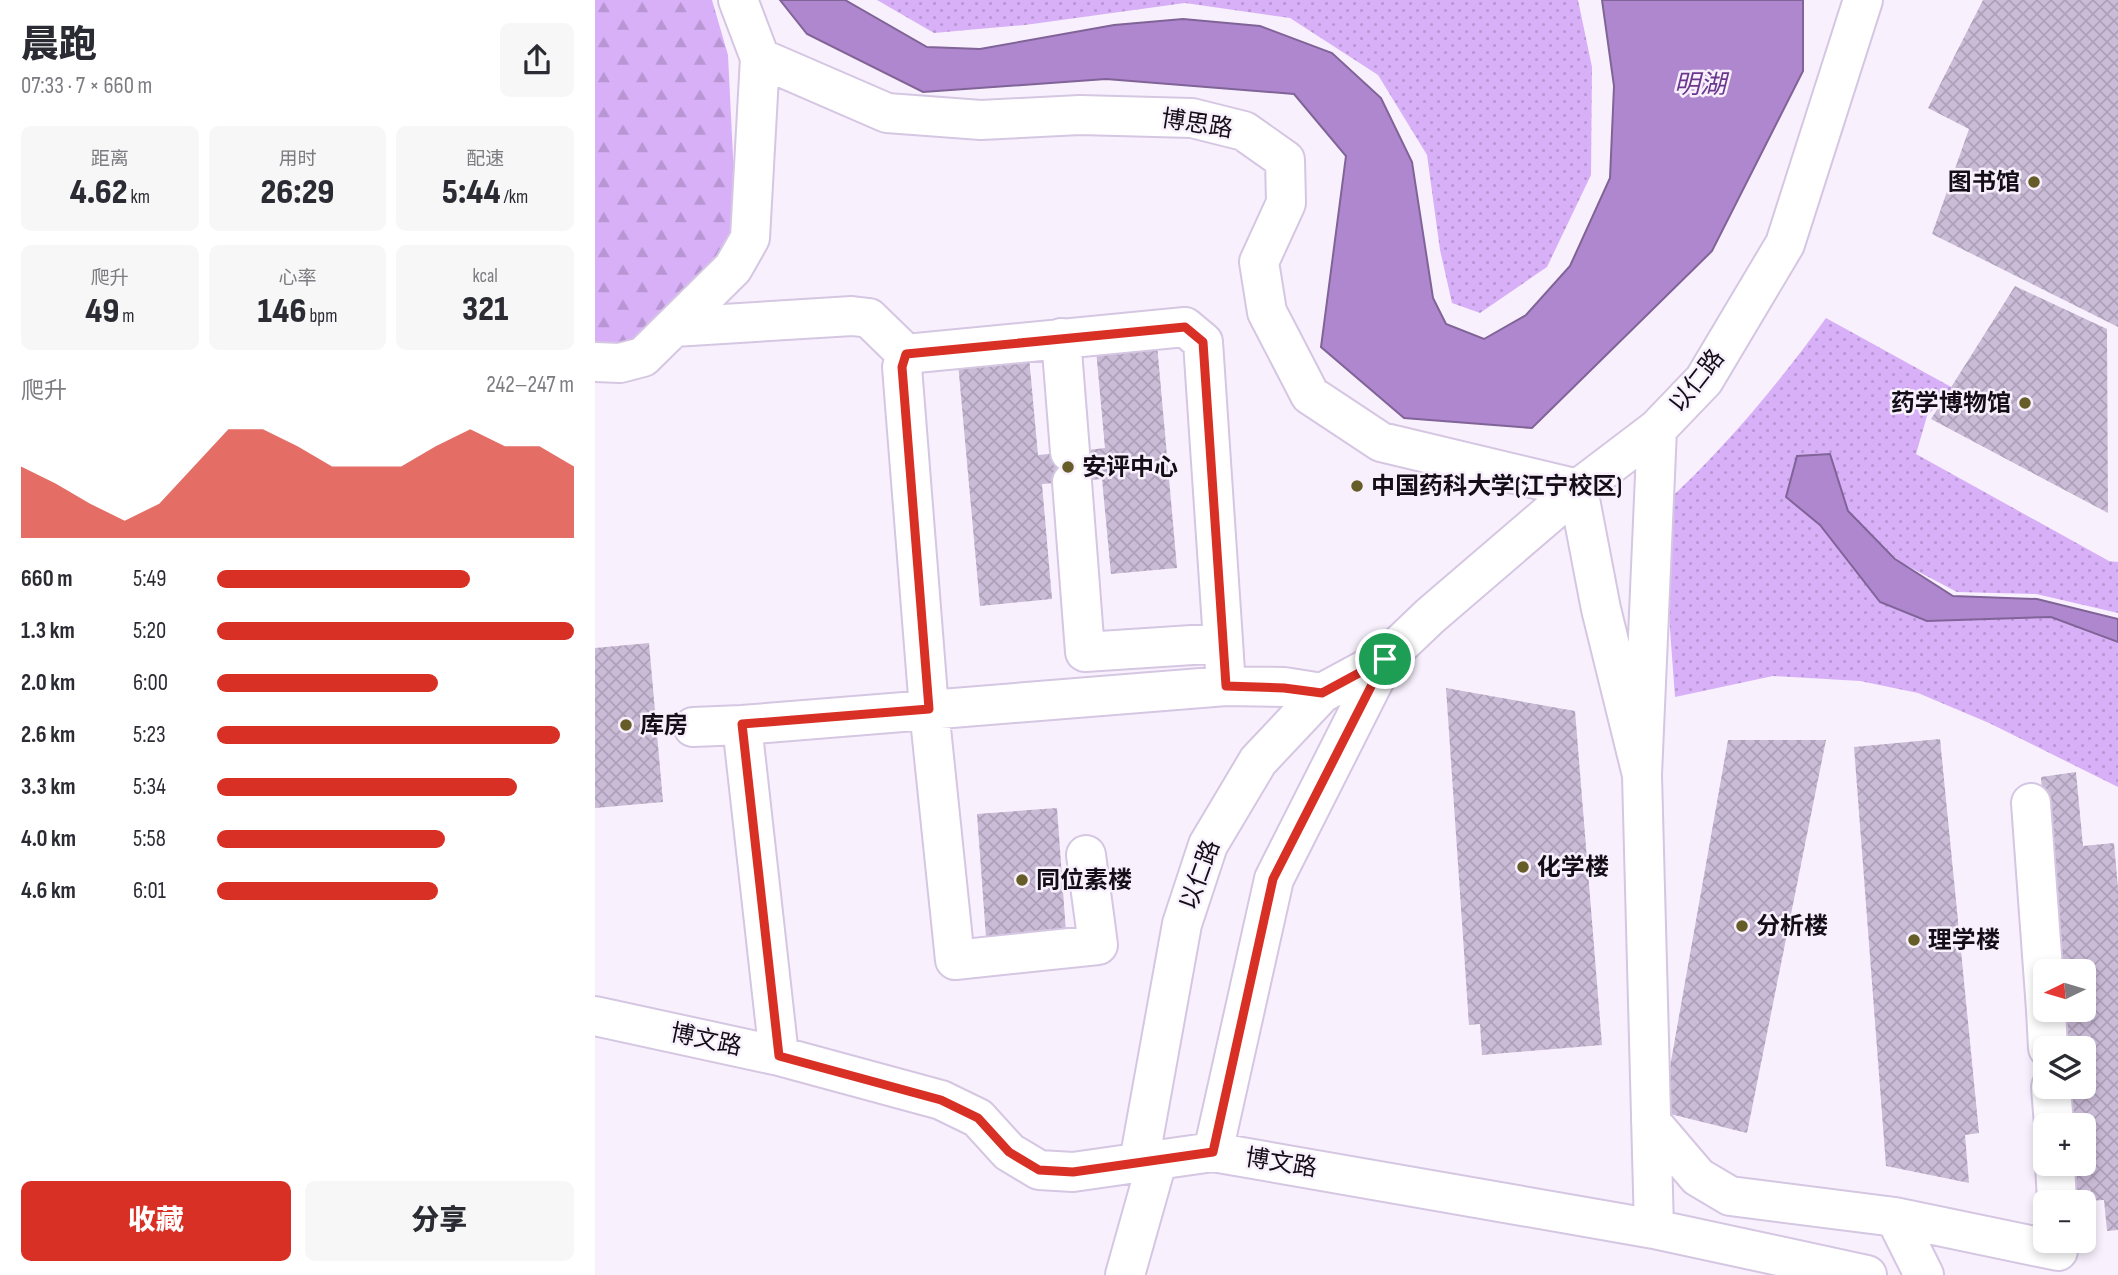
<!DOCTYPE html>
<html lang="zh">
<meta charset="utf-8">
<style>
:root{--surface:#fff;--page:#f7f7f7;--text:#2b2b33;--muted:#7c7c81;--accent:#d93025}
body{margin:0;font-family:"Sofia Sans Condensed","Noto Sans SC",sans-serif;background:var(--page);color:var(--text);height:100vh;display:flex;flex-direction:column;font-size:26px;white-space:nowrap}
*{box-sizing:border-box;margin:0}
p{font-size:23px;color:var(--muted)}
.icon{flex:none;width:38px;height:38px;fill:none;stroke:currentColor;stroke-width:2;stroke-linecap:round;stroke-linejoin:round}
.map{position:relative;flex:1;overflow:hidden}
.details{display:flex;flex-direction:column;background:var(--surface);width:595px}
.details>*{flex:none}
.needle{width:46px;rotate:265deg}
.fabs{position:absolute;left:1438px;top:959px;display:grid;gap:14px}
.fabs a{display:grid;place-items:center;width:63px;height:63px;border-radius:10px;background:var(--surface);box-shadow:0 4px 10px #0003;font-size:35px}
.pin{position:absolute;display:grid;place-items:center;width:60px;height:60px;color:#fff;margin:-30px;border:4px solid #fff;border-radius:50%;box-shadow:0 2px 7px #0007}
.round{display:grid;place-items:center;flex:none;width:74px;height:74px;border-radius:10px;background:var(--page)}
.overview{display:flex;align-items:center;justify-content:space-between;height:119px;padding:0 21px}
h1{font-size:38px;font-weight:800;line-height:52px}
.metrics{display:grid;grid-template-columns:repeat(3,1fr);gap:10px;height:119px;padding:7px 21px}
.metrics div{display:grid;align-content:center;border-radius:10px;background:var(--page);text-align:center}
.metrics b{font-size:35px;font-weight:800}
.metrics small{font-size:19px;font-weight:400}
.metrics p{font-size:19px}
.chart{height:196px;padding:14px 21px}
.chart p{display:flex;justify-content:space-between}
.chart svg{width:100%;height:126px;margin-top:7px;fill:var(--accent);opacity:.7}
.action{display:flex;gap:14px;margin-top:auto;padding:14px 21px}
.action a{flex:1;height:80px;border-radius:10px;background:var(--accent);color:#fff;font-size:28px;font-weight:800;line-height:80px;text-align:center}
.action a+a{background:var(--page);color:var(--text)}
ul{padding:0 21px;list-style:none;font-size:23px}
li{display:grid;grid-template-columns:112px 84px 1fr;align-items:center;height:52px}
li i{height:18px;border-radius:9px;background:var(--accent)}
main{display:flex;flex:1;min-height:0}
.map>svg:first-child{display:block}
.grass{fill:url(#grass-dots)}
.forest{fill:url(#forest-firs)}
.water{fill:#af87ce;stroke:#806397;stroke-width:2}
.building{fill:url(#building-cross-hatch)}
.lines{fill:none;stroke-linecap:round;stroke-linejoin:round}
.minor-casing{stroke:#d5c6e2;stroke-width:42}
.minor{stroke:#fff;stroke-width:38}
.route-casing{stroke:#fff;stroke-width:14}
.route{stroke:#d93025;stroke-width:9}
.poi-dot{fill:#655c28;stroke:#f8f1fd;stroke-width:2.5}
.labels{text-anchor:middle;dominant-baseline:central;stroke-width:5;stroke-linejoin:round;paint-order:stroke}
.street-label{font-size:24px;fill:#130e17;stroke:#f8f1fd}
.poi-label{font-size:24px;font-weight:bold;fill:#130e17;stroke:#f8f1fd;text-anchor:start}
.water-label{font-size:26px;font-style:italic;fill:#6a378c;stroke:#f8f1fd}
</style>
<main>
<section class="details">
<div class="overview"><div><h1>晨跑</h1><p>07:33 · 7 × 660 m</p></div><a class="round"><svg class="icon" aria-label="share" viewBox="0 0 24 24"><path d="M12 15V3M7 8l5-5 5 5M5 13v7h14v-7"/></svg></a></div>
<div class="metrics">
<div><p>距离</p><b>4.62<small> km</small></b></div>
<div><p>用时</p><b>26:29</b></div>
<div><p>配速</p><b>5:44<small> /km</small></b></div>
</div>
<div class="metrics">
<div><p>爬升</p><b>49<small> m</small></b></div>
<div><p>心率</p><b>146<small> bpm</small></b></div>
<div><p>kcal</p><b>321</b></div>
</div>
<div class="chart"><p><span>爬升</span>242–247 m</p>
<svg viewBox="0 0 160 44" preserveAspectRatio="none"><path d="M0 44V19L10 25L20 32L30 38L40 32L50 19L60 6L70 6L80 12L90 19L100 19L110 19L120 12L130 6L140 12L150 12L160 19V44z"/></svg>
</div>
<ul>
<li><b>660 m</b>5:49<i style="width:71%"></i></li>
<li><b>1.3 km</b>5:20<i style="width:100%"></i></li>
<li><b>2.0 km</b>6:00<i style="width:62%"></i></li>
<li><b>2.6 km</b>5:23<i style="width:96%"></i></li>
<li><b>3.3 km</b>5:34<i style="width:84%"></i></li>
<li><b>4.0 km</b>5:58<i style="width:64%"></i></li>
<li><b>4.6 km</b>6:01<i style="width:62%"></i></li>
</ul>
<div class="action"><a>收藏</a><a>分享</a></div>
</section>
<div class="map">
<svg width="1523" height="1275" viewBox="0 0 1523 1275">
<defs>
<pattern id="grass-dots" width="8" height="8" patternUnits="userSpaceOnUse" patternTransform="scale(1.75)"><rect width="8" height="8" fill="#d8b0f8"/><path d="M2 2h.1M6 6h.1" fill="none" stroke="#b896d4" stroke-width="1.8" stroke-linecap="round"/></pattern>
<pattern id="forest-firs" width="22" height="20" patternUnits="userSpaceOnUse" patternTransform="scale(1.75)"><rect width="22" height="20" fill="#d8b0f8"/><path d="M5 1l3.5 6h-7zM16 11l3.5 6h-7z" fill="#b896d4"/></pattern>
<pattern id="building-cross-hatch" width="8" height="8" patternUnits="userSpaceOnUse" patternTransform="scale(1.75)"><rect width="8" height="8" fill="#cabbd7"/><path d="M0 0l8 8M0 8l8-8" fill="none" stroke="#ada0b8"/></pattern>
</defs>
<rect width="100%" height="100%" fill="#f8f1fd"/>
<path class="grass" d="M282,0H983L997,67L996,175L952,267L885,313L857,303L845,250L832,155L783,75L695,18L590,3L430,25L339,33Z
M1231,318L1358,388L1332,416L1321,454L1514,561L1523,562V613L1441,594L1362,592L1305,562L1253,511L1235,454L1191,497L1225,525L1285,602L1332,621L1456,617L1523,642V787L1394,723L1323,693L1265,681L1178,676L1080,697L1066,507C1130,448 1180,388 1231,318Z"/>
<path class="forest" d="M0,0H117L133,55L142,238L38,350H0Z"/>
<path class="water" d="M185,0H250L332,47L385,49L519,25L588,19L665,26L737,53L786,98L817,162L838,298L851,324L889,339L931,315L975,266L1015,178L1019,86L1007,0H1208V71L1117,251L937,428L809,418L726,347L751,156L699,94L511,79L328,92L212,34Z
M1235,454L1253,511L1300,559L1358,596L1442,599L1523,619V642L1456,617L1332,621L1285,602L1225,525L1191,497L1202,456Z"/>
<path class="building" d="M1388,0H1523V327L1337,234L1374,129L1333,108Z
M1420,286L1512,329L1513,513L1336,419Z
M561,333L582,568L516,574L507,479L447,484L457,599L385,606L362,352L433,346L443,455L475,452L510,448L500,339Z
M54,643L68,802L0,808V648Z
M851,688L980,711L1007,1045L887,1055L885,1024L874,1025Z
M1345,739L1384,1133L1370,1135L1374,1183L1291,1166L1259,747Z
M1133,740H1231L1152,1133L1067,1112Z
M1481,772L1488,846L1519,843L1523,888V1230L1512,1231L1509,1200L1476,1202L1473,1164H1489V1125H1470L1468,1087H1489V1048H1465L1462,1010H1489V971H1460L1446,777Z
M462,808L472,946L392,951L382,814Z"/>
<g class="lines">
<g class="minor-casing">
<path id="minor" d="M143,0L165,58L292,113L386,120L485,115L597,118L649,131L690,160L691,203L664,262L672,312L715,395L786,442L983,489L1006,609L1047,775
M79,327L257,316L274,318L311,354
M466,338L475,452
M0,362L25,363L48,357L138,268L155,238L165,58
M477,482L490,652L628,643
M790,659L835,616L983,489L1062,429L1109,380L1190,244L1268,0
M98,727L147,725
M1436,803L1451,1010
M491,855L503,945L360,960L334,709L307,367L311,354L590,327L608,342L631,686
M1451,1010L1453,1048
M0,1016L184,1056L346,1100L383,1118L414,1152L444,1170L478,1172L618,1152L1059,1229L1272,1275
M184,1056L147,725L631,686L689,687L727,693
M1456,1087L1459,1125
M1056,1122L1103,1177L1135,1196L1300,1217L1329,1275
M544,1162L587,924L613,845L663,761L727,693L790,659L679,879L618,1152
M1460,1164L1462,1202
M1300,1217L1463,1251
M1059,1229L1047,775L1062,429
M530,1275L563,1158"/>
</g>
<use href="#minor" class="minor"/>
</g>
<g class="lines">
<g class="route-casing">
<path id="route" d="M590,327L608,342L631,686L689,688L727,693L790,659L678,879L618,1152L478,1172L444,1170L414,1152L383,1118L346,1100L184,1056L147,724L334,709L307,367L311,354Z"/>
</g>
<use href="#route" class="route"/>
</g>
<g class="poi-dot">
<circle cx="1439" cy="182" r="7"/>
<circle cx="1430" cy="403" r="7"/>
<circle cx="473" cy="467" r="7"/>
<circle cx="762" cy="486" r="7"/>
<circle cx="31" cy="725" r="7"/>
<circle cx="928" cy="867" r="7"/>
<circle cx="427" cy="880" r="7"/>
<circle cx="1147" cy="926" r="7"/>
<circle cx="1319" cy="940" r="7"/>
</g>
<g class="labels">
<g class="street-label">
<text transform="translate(602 124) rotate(9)">博思路</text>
<text transform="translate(1102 381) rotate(-52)">以仁路</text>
<text transform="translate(605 875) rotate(-70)">以仁路</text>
<text transform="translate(111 1040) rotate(12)">博文路</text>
<text transform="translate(686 1163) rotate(9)">博文路</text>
</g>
<g class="poi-label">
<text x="1425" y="182" text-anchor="end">图书馆</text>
<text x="1416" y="403" text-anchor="end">药学博物馆</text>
<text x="487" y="467">安评中心</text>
<text x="776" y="486">中国药科大学(江宁校区)</text>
<text x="45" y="725">库房</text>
<text x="942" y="867">化学楼</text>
<text x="441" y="880">同位素楼</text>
<text x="1161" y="926">分析楼</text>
<text x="1333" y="940">理学楼</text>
</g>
<g class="water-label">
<text x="1105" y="85">明湖</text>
</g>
</g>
</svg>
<div class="fabs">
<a><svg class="needle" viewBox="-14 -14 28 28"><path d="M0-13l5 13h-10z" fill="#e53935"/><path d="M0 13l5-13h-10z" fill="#7c7c81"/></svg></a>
<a><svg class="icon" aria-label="layers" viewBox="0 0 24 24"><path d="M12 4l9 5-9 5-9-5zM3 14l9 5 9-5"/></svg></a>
<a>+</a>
<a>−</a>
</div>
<div class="pin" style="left:790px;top:659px;background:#1e9e55"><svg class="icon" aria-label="arrive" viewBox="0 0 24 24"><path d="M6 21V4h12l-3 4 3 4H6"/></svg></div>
</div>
</main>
